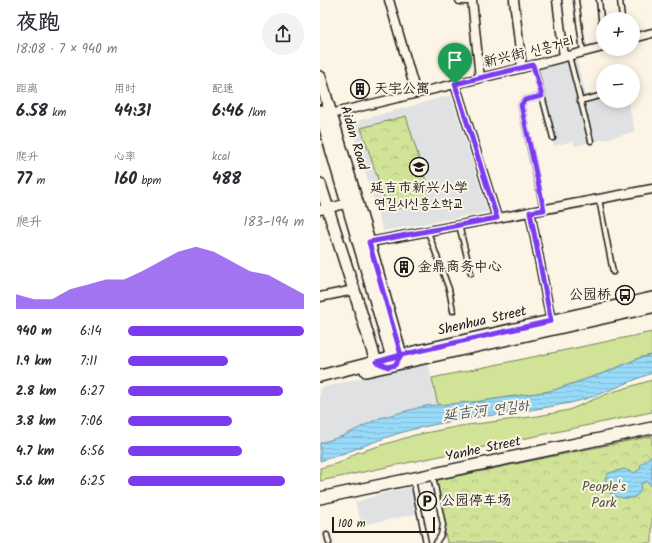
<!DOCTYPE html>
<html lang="zh">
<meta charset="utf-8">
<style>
:root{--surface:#fff;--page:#f2f2f3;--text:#2b2b33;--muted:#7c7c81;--accent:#7c3aed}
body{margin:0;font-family:Kalam,"LXGW WenKai TC","Poor Story",sans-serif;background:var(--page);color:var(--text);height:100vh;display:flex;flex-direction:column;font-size:15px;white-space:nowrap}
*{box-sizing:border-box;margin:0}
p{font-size:13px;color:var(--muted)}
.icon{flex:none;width:22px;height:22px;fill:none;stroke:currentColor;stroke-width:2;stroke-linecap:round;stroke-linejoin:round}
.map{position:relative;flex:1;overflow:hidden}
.sheet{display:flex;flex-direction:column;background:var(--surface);width:320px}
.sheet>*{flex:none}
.fabs{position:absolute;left:276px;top:12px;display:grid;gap:8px}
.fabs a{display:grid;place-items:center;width:44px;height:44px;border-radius:50%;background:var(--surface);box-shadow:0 2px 10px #0003;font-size:20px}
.scale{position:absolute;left:12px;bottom:10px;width:103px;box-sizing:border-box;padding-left:4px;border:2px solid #1c1c1c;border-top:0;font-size:11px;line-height:14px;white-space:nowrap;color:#1c1c1c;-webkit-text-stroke:3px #fcf5e5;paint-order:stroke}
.pin{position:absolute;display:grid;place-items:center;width:34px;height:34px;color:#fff;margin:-41px -17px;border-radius:50% 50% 50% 0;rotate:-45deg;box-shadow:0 0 4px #0007}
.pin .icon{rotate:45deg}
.round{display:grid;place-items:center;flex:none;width:42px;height:42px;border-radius:21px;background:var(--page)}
.overview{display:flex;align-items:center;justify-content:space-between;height:68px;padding:0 16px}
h1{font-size:22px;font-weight:800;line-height:30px}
.metrics{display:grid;grid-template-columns:repeat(3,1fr);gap:6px;height:68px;padding:4px 16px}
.metrics div{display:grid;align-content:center}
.metrics b{font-size:17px;font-weight:800}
.metrics small{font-size:11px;font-weight:400}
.metrics p{font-size:11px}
.chart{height:112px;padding:8px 16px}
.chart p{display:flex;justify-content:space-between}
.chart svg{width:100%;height:72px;margin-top:4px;fill:var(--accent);opacity:.7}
ul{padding:0 16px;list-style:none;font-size:13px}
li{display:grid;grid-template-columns:64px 48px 1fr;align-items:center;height:30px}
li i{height:10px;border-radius:5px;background:var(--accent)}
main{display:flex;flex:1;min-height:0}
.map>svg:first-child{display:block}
.built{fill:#dfe1e3}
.green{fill:#d0e397;stroke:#76805a}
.park{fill:url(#park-crowns);stroke:#76805a}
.water{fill:url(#water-rules);stroke:#668fa1}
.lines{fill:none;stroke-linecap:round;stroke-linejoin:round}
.lane-casing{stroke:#1c1c1c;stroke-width:7}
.street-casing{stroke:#1c1c1c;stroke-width:11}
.secondary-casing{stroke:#1c1c1c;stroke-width:14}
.lane{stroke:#fcf5e5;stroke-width:4}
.street{stroke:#fcf5e5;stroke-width:8}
.secondary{stroke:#fcf5e5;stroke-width:11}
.route-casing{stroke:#fff;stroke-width:8}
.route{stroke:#7c3aed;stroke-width:5}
.labels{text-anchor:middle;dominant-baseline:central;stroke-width:4;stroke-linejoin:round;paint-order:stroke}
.street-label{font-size:14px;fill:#1c1c1c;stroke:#fcf5e5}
.poi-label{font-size:14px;fill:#1c1c1c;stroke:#fcf5e5;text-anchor:start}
.park-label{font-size:14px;fill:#525841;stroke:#fcf5e5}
.water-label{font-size:15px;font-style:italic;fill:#41555e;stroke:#fcf5e5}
</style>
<main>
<section class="sheet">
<div class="overview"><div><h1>夜跑</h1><p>18:08 · 7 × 940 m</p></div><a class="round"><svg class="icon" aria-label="share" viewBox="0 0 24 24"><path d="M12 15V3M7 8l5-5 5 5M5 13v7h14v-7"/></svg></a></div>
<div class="metrics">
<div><p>距离</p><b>6.58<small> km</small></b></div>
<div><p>用时</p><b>44:31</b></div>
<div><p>配速</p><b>6:46<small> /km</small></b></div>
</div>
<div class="metrics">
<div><p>爬升</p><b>77<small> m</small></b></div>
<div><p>心率</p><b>160<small> bpm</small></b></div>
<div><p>kcal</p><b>488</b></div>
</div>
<div class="chart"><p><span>爬升</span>183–194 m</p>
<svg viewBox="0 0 160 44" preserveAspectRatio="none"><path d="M0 44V35L10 38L20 38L30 32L40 29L50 26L60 26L70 21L80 15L90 9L100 6L110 9L120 15L130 21L140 23L150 29L160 35V44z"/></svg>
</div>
<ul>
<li><b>940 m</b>6:14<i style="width:100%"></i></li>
<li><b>1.9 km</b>7:11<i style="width:57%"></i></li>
<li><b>2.8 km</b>6:27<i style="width:88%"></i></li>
<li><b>3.8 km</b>7:06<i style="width:59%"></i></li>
<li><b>4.7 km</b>6:56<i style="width:65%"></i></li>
<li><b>5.6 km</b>6:25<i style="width:89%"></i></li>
</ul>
</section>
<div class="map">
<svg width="332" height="543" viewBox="0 0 332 543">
<defs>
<pattern id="park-crowns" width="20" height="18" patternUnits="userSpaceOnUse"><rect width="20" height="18" fill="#d0e397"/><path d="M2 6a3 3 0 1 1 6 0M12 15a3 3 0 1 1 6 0" fill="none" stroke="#b2c282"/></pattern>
<pattern id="water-rules" width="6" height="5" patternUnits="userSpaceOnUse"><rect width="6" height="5" fill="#97dbf9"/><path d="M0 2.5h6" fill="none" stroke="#82bbd5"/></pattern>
</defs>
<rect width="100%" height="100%" fill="#fcf5e5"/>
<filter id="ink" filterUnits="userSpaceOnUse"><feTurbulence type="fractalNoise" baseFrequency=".025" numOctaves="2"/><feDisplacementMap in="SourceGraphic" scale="8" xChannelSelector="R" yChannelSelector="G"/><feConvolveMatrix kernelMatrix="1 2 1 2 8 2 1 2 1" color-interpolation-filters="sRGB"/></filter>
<g filter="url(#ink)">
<path class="built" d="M256,59L267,97L283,93V101H308L315,132L255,146L253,141L234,146L213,68Z
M131,95L168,212L63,231L30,123Z
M108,362L118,405L105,406L60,418L23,436L0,443V388Z
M92,487L96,514L42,525L35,502L65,493Z"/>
<path class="green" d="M332,332V355L319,358L287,372L231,391L155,402L118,405L112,378Z
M332,380V412L0,481V468L19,463L36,453L95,435L140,426L218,416L249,410L289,393Z"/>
<path class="park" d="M86,116L109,191L105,204L68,210L41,128Z
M332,436V543H127L115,482L118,480Z"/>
<path class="water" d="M332,355V373C305,383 278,397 250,403C201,413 152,416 103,427C68,434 35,451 0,461V443L23,436L60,418L105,406L155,402L231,391L287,372L319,358Z
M332,455V487L327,481L321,484C322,503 299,500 288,492L285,479L289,473L304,469L314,473L320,469L321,464Z"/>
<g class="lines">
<g class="lane-casing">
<path id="lane" d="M256,0L263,52
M279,0L283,37
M300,0L302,19
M249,56L271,141
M214,65L233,138
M222,96L205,100L201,105L223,209
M260,101L283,95
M279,199L293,272
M139,225L151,273
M108,232L129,289L133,311
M113,476L123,525L121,535L116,543
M93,480L106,543
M7,535L9,543"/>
</g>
<g class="street-casing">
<path id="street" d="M69,0L96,93
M140,0H150
M152,0L160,78
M194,0L202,68
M237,0L244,57
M313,38L332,33
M135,84L177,218
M6,115L202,68L283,47
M0,210L21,205
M210,212L231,321
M45,243L332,189
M0,297L34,290"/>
</g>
<g class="secondary-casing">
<path id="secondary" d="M0,77L49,242L81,355L78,360
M0,111L74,364
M0,184L34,290L56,362
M46,371L332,307
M0,376L98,351L332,298
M0,498L332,428"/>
</g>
<use href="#lane" class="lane"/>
<use href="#street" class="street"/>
<use href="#secondary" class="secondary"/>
</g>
</g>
<g class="lines" filter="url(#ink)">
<g class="route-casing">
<path id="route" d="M135,84L177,218L49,242L81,355L56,362L68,367L75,365L81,355L231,321L210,212L224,210L201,105L205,100L222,96L213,65L135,84"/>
</g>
<use href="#route" class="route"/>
</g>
<defs>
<g id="building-ring" transform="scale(1)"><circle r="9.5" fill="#fcf5e5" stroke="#1c1c1c" stroke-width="1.5"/><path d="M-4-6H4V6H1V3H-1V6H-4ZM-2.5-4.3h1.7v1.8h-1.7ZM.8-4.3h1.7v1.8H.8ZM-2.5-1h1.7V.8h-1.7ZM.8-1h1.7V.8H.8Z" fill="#1c1c1c"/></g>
<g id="school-ring" transform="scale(1)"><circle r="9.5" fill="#fcf5e5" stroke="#1c1c1c" stroke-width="1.5"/><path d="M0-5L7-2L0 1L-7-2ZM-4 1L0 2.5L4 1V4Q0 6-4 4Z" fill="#1c1c1c"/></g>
<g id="bus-ring" transform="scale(1)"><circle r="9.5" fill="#fcf5e5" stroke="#1c1c1c" stroke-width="1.5"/><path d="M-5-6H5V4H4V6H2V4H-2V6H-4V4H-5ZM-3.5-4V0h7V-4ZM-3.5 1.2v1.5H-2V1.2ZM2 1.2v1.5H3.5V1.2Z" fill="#1c1c1c"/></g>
<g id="parking-ring" transform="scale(1)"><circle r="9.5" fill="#fcf5e5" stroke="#1c1c1c" stroke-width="1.5"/><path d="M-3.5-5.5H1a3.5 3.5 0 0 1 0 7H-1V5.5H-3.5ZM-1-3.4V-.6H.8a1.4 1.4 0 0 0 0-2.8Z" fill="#1c1c1c"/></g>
</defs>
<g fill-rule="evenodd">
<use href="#building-ring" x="40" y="89"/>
<use href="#school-ring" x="99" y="167"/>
<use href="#building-ring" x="84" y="267"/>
<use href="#bus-ring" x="305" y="295"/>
<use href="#parking-ring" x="107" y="501"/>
</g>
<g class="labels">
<g class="street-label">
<text transform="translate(209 52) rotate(-14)">新兴街 신흥거리</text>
<text transform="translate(34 138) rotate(73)">Aidan Road</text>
<text transform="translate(162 321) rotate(-13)">Shenhua Street</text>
<text transform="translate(163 449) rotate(-12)">Yanhe Street</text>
</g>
<g class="poi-label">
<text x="54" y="89">天宇公寓</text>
<text x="99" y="188" text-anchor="middle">延吉市新兴小学<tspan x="99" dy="16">연길시신흥소학교</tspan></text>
<text x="98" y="267">金鼎商务中心</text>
<text x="291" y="295" text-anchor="end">公园桥</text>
<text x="121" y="501">公园停车场</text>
</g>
<g class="park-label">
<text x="284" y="487">People's<tspan x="284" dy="16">Park</tspan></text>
</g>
<g class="water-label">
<text transform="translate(166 411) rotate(-7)">延吉河 연길하</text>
</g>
</g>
</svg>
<div class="fabs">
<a>+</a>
<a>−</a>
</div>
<div class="scale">100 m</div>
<div class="pin" style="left:135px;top:84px;background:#1e9e55"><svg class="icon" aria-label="arrive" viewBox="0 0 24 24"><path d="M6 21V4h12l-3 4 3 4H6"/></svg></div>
</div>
</main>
